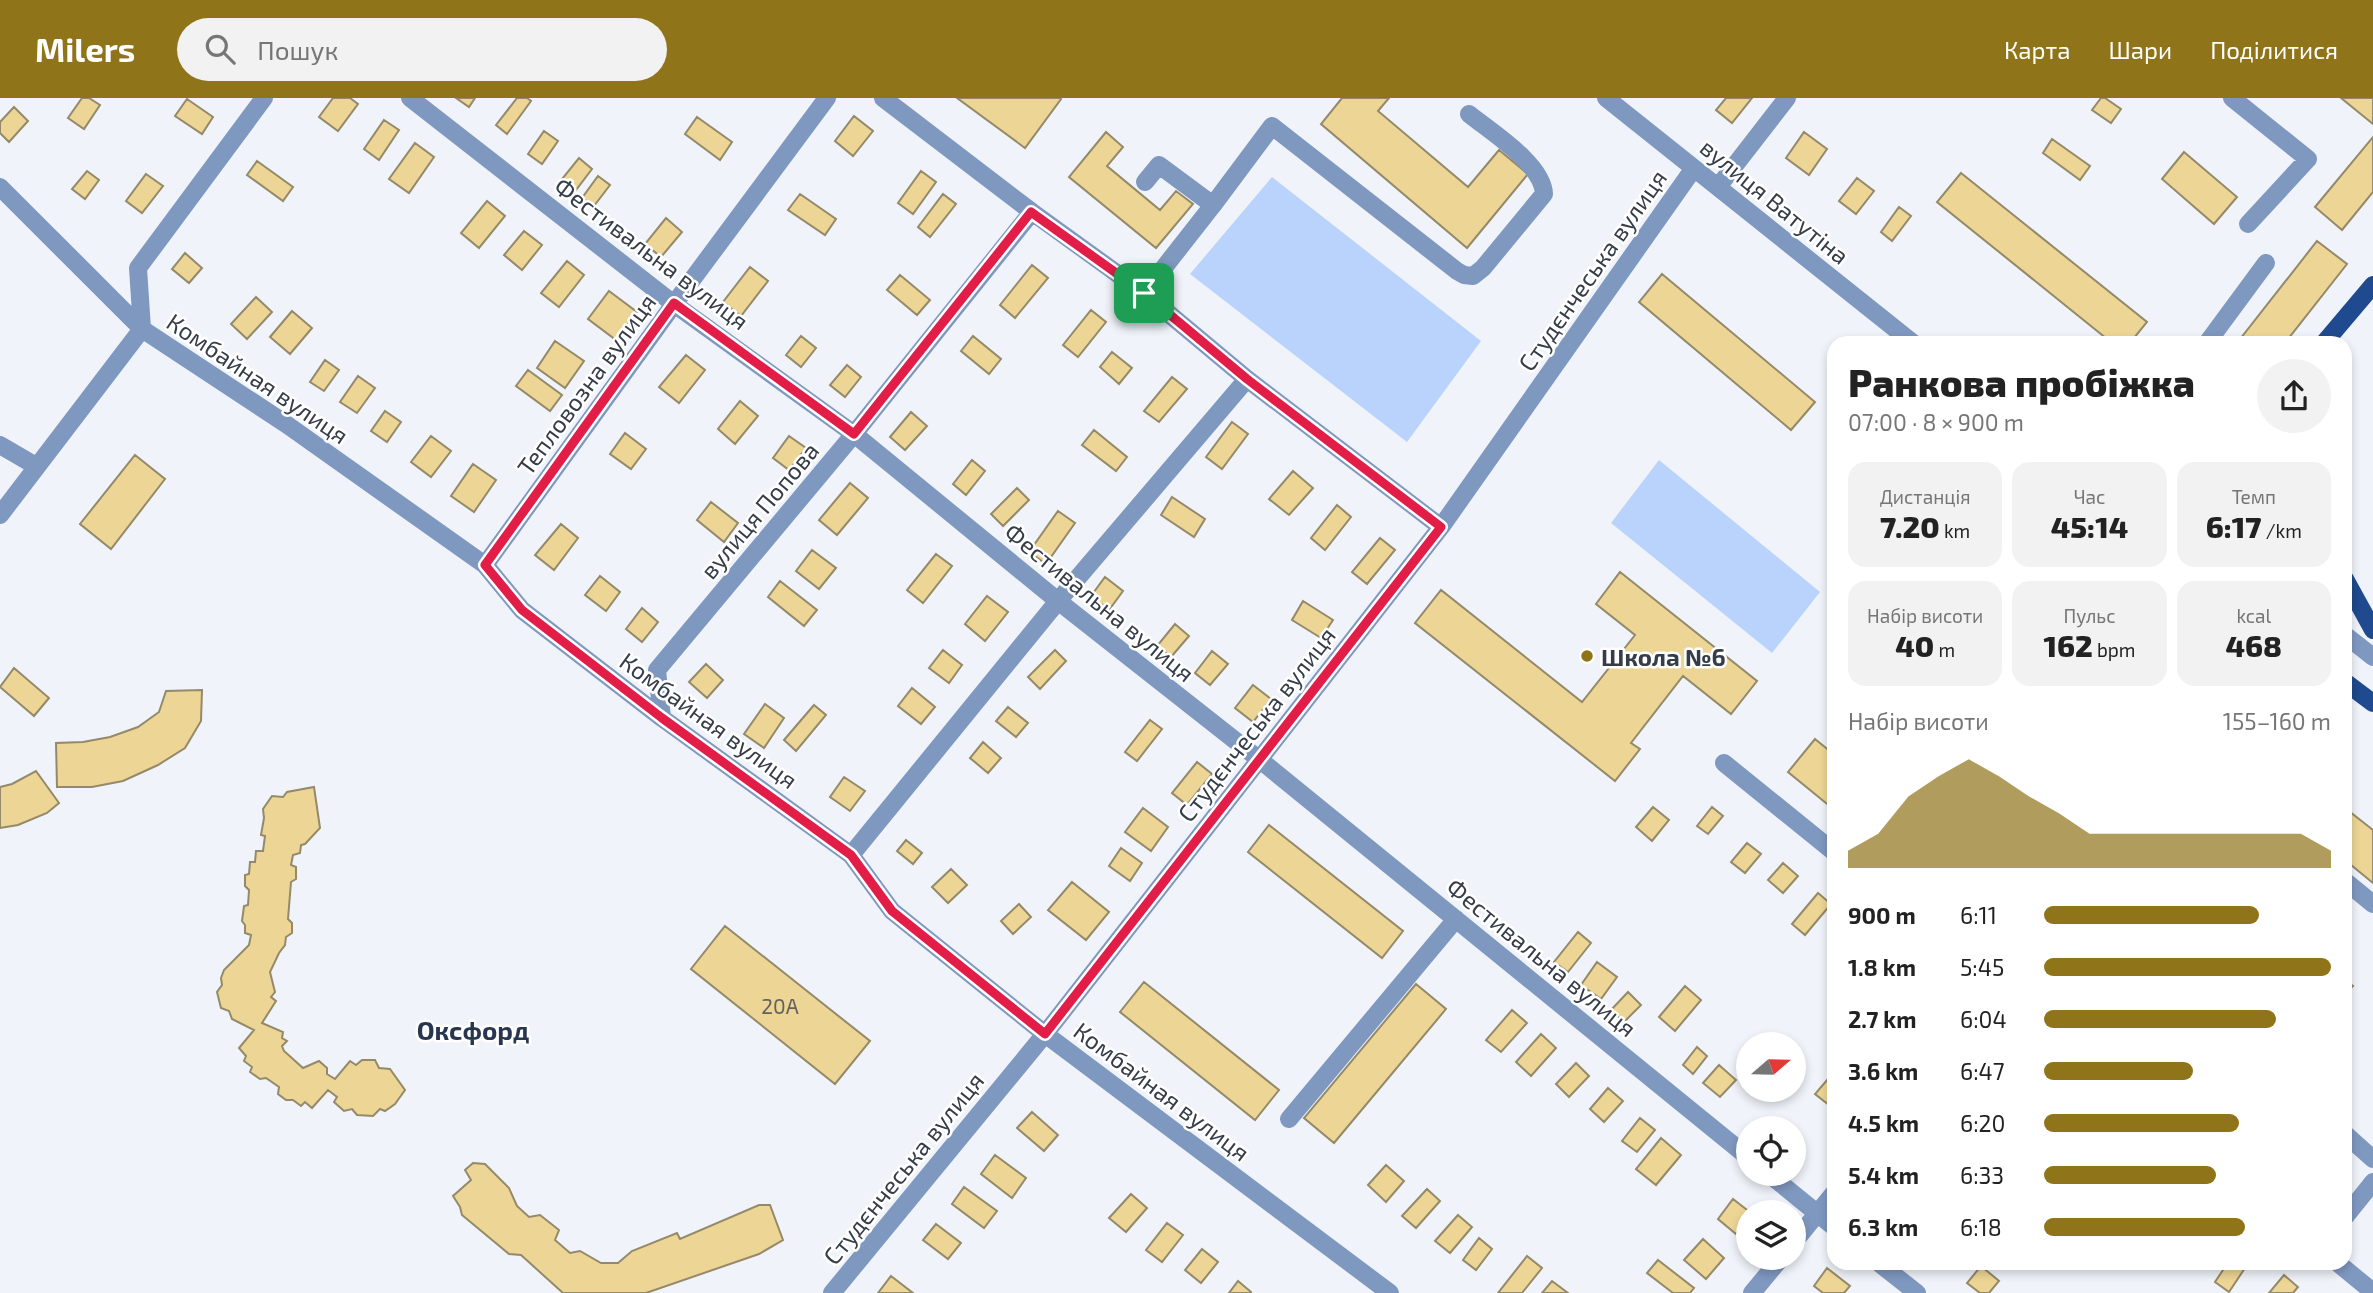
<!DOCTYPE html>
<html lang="uk">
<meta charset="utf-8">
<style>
:root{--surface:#fff;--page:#f2f2f2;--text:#222;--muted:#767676;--accent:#907419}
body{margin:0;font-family:"Exo 2",sans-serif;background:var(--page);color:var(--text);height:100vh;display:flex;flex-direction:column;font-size:26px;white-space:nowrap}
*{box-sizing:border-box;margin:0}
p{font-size:23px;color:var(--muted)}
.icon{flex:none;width:38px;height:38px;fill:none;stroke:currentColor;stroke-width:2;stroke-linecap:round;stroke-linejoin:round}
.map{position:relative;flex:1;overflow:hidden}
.panel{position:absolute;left:1827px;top:238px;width:525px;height:934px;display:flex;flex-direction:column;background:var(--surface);border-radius:21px;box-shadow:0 4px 10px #0003}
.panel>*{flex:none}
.needle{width:46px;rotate:70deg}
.controls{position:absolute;left:1736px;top:934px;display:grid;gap:14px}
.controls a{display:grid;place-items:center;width:70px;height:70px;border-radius:50%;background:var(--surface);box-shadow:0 4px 10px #0003;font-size:35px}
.pin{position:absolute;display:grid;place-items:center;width:60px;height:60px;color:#fff;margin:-30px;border-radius:14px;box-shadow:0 4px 10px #0006}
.round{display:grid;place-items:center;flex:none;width:74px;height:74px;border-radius:37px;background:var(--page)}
.overview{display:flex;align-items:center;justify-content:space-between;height:119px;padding:0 21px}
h1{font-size:38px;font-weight:800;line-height:52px}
.stats{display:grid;grid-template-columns:repeat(3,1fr);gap:10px;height:119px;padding:7px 21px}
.stats div{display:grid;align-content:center;border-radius:18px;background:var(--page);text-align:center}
.stats b{font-size:30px;font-weight:800}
.stats small{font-size:19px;font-weight:400}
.stats p{font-size:19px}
.chart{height:196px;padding:14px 21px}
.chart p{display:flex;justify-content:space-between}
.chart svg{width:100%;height:126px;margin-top:7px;fill:var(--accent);opacity:.7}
ul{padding:0 21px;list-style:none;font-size:23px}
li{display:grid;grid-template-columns:112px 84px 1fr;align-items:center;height:52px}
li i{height:18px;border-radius:9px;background:var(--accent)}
header{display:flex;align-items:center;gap:42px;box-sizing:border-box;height:98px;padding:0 35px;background:var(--accent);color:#fff}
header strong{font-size:33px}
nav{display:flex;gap:38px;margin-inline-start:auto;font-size:24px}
.search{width:490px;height:63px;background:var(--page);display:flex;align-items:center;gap:18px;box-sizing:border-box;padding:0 24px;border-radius:38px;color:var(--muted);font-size:26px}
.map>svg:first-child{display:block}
.park{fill:#b9d3fc}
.building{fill:#edd695;stroke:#948969;stroke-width:2}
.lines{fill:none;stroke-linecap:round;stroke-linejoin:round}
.minor{stroke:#7f98c0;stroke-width:18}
.major{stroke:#1f4a8f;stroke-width:18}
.route-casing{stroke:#fff;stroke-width:14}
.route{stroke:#e11d48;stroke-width:9}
.poi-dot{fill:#907419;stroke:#fff;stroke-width:2.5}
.labels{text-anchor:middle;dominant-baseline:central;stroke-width:5;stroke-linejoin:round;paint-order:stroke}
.number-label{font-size:21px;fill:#63635c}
.street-label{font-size:24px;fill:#353d49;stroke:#fff}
.poi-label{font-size:24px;font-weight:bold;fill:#353d49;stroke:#fff;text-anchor:start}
.neighbourhood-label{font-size:26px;font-weight:bold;fill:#28374f;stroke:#fff}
</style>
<header>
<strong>Milers</strong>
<div class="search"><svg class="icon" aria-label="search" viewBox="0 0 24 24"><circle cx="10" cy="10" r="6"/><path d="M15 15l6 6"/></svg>Пошук</div>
<nav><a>Карта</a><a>Шари</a><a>Поділитися</a></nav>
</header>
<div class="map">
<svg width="2373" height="1195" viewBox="0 0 2373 1195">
<rect width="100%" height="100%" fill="#f0f4fa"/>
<path class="park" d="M1272,79L1481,243L1407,344L1190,176Z
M1659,362L1820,494L1772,555L1611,425Z"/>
<path class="building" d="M82,0H89L100,7L84,31L68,20Z
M333,0H350L358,6L338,33L319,19Z
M456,0H475L469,9Z
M517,0H527L531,3L507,36L496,27Z
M957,0H1060L1061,1L1025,50Z
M1342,0H1389L1378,13L1468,89L1499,52L1528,76L1467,150L1321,26Z
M1726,0H1752L1732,25L1716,12Z
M2101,0H2105L2121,11L2111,25L2092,12Z
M2341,0H2373V26Z
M187,1L213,19L202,36L175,18Z
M14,9L28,23L9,44L0,35V24Z
M854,18L873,33L853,58L835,43Z
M697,19L732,44L720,62L685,36Z
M384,22L399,32L379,62L364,51Z
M544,33L558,43L542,66L528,56Z
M1106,34L1123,49L1107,68L1160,112L1176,93L1193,106L1156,150L1069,79Z
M1804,34L1827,51L1809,77L1786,60Z
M2373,39V94L2342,132L2315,109Z
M2052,41L2090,68L2080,82L2043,55Z
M415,45L434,59L409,95L389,81Z
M2184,54L2237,99L2214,126L2162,81Z
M579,60L592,71L576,92L562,81Z
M257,63L293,89L283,103L247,77Z
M87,73L99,82L85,101L72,91Z
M921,73L936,84L913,116L898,105Z
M1961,75L2147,224L2130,245H2112L1937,104Z
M146,76L163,88L142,115L126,103Z
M598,78L610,87L594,108L582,100Z
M1857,80L1874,93L1856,116L1839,103Z
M800,96L836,121L825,137L788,112Z
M943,96L956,106L930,139L918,129Z
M487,103L505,118L479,150L461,135Z
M1899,109L1911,118L1892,143L1881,134Z
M666,120L682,134L661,159L645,146Z
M524,133L542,147L522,172L504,157Z
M2317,143L2347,166L2285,245H2237Z
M185,155L202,170L189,185L172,171Z
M567,163L584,177L559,209L541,195Z
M1032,167L1048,180L1015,220L1000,207Z
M750,169L768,183L741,218L723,204Z
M1662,176L1815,304L1791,332L1639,204Z
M900,177L930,202L917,217L887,192Z
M609,193L637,214L616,242L588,221Z
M256,199L272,214L247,241L231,226Z
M1091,212L1106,224L1078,259L1063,247Z
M292,213L312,230L290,256L270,239Z
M801,238L816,250L801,269L786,257Z
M973,238L1001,261L989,276L961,253Z
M555,243L584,263L565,290L537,270Z
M1112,254L1132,270L1119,286L1100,269Z
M686,257L705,272L679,305L659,289Z
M325,262L339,272L324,293L310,284Z
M847,267L861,279L845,299L830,287Z
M528,272L562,297L550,313L516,288Z
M358,278L375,290L357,315L340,304Z
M1172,279L1187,291L1159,324L1144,313Z
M740,303L758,318L735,346L718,331Z
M385,313L401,324L387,344L371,333Z
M911,314L927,328L905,352L890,339Z
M1232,324L1248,336L1222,371L1206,359Z
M1094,332L1127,359L1116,373L1082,347Z
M625,335L646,351L631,371L610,356Z
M431,338L451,353L431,379L411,364Z
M789,338L806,350L789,372L773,360Z
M135,357L165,381L111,451L80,426Z
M972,362L985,373L966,397L953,386Z
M473,366L496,382L474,414L451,398Z
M1293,373L1313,390L1289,417L1269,401Z
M850,385L868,400L837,437L819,422Z
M1017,390L1029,402L1003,428L991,416Z
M1172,399L1205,421L1194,439L1161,417Z
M711,404L738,425L724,444L697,422Z
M1337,407L1351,419L1325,452L1311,440Z
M1058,413L1075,425L1046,466L1029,454Z
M561,426L578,440L554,472L535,457Z
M1380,440L1395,452L1367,486L1352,474Z
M812,452L836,470L819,491L796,473Z
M936,456L952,468L923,505L907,492Z
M1620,474L1757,583L1731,616L1683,578L1631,645L1640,651L1615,683L1415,525L1441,492L1582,604L1635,537L1596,506Z
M600,478L620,494L606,513L585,497Z
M1105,479L1123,493L1109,512L1091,498Z
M780,483L817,512L804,528L768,499Z
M987,498L1008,514L985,543L965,526Z
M1303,503L1333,522L1321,540L1292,522Z
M642,510L658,524L642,544L626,531Z
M1175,526L1189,538L1171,559L1157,548Z
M943,552L962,567L949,585L929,570Z
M1055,552L1066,563L1040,591L1028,579Z
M1212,553L1228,566L1210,587L1195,575Z
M706,566L723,582L707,600L689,584Z
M14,570L49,600L34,618L0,589Z
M1253,587L1271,601L1253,624L1235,610Z
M912,590L935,609L921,626L898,608Z
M202,592L201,623L185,650L158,667L123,683L92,689H57L56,645L83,644L110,639L138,629L159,614L166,593Z
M765,606L784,620L764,650L744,636Z
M814,607L826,617L796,653L784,642Z
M1008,609L1028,625L1016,639L996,623Z
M1150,622L1162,631L1137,663L1125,654Z
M1815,641L1831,654L1834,651V708L1832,710L1788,674Z
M983,644L1001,660L988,675L970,660Z
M1197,664L1212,676L1187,707L1172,695Z
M36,673L59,705L47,715L18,727L0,730V689L12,686Z
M844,679L865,693L850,713L830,699Z
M314,689L320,730L305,746L301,747L300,755L293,757L291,767L296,769V781L291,784L288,821L292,825V835L286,839L285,847L279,855L270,874L275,894L271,899L276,903L262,925L283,934L282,940L287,943L282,948L284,953L303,970L319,963L327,970V976L335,981L350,963L356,967L362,962H375L379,970L390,971L405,992L395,1006L385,1013L380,1011L373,1018L357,1017L352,1011L344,1013L334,1004L337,999L328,992L312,1010L305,1004L301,1008L293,1002H286L278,996L279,989L266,980L260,981L250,974L252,969L244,963L246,958L239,950L254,932L232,921L229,913L221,910L217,894L222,887L221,880L224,872L249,847L251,837L245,835V827L242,823L244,808L248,807L249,792L245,788V777L249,776L250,764H255L256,753H263L265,738L261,737L264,720L263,711L272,698L283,699L287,694Z
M1653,709L1669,722L1652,743L1636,729Z
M1712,709L1723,718L1708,736L1697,728Z
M1143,710L1168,729L1151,753L1125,734Z
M2345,710L2373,732V785L2345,762Z
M1269,727L1403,833L1382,860L1248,754Z
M906,742L922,755L913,766L897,753Z
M1747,745L1761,756L1745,775L1731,764Z
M1121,750L1142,765L1130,783L1109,768Z
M1783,765L1798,778L1783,795L1768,782Z
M951,771L967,787L948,805L932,789Z
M1072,784L1109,814L1086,842L1048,812Z
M1818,795L1831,806L1805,837L1792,826Z
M1019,806L1031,819L1013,836L1001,823Z
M725,828L870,943L835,986L691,871Z
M1578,834L1591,845L1568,874L1554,864Z
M1597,864L1617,879L1601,901L1581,887Z
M2345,882L2353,888L2345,897Z
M1144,884L1279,992L1255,1022L1120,914Z
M1416,886L1446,911L1334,1045L1304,1020Z
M1685,888L1701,902L1675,933L1659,919Z
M1628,894L1641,907L1624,924L1611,912Z
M1512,912L1527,925L1501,954L1486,942Z
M1541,936L1556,950L1531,978L1516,964Z
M1697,949L1707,958L1693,976L1683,967Z
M1576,965L1589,978L1569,999L1556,986Z
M1719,967L1736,982L1720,999L1703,985Z
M1828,981L1834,986V1011L1815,996Z
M1608,990L1623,1003L1604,1024L1590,1011Z
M1032,1014L1058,1037L1044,1053L1017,1030Z
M1640,1020L1655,1032L1637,1054L1622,1043Z
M1661,1040L1681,1057L1656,1087L1636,1071Z
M1794,1041L1802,1048L1794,1058Z
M995,1057L1026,1080L1012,1100L981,1076Z
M473,1065L485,1066L509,1090L517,1108L529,1119L540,1117L559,1132L555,1142L570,1155L580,1153L601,1165H618L632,1153L677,1135L680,1141L759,1107H770L783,1142L759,1156L646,1195H563L521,1157L509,1156L462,1117L460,1109L453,1098L471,1082L465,1072Z
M1386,1067L1404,1083L1386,1104L1368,1087Z
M964,1089L997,1113L984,1130L952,1106Z
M1427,1091L1440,1103L1416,1130L1402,1118Z
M1131,1096L1147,1110L1126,1134L1109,1120Z
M1733,1101L1751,1115H1748V1121L1736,1136L1718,1121Z
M1458,1117L1472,1129L1450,1155L1435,1143Z
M1167,1125L1183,1137L1162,1164L1146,1152Z
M936,1126L961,1145L948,1161L923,1142Z
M1479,1140L1492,1151L1476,1172L1463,1162Z
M1703,1141L1724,1160L1706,1181L1684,1162Z
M1202,1151L1218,1164L1201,1185L1185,1172Z
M1527,1158L1542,1170L1522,1195H1498Z
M1658,1162L1694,1190L1690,1195H1673L1647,1175Z
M2227,1166H2239L2245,1170L2229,1194L2215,1184Z
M1981,1168L1999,1183L1989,1195H1980L1967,1185Z
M1827,1170L1850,1188L1844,1195H1823L1814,1188Z
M2284,1177L2298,1189L2293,1195H2269Z
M891,1178L913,1195H878Z
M1238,1183L1251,1194V1195H1229Z
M1552,1183L1568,1195H1542Z"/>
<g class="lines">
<path class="minor" d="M410,0L674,206L854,336L1058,503L1260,662L1748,1059
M883,0L1032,114L1144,195L1247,281L1441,429
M1606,0L1913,245
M2232,0L2308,61L2248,126
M1145,84L1159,67L1213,107L1272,28L1457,173L1464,177L1473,178L1483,170L1544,96C1543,66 1491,34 1469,16
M0,89L142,231L286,326L485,467L522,512L662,620L851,757L892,813L1045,936L1390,1195
M1718,89L1787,0
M1144,195L1213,107
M2207,245L2266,165
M0,347L36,368
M0,417L142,231L138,170L264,0
M485,467L674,206L827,0
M2345,537L2373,559
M662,620L657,572L854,336L1032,114
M1724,665L1834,754
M851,757L1058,503L1247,281
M2345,783L2373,806
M1289,1021L1456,821
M2345,1036L2373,1061
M1769,1076L1834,1129
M2345,1119L2373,1084
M1794,1144L1834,1095
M1880,1166L1917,1195
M2339,1166L2373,1194
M832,1195L1045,936L1441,429L1694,70
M1752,1195L1781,1160"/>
<path class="major" d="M2324,245L2373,187
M2345,481L2373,532
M2345,584L2373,605"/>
</g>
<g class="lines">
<g class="route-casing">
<path id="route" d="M1031,114L1144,195L1247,281L1441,429L1045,936L892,813L851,757L662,620L522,512L485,467L674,205L854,336Z"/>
</g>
<use href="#route" class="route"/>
</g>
<circle class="poi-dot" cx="1587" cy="558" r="7"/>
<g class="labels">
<g class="number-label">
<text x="780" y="907">20А</text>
</g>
<g class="street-label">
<text transform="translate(1775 103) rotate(39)">вулиця Ватутіна</text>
<text transform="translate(652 155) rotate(37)">Фестивальна вулиця</text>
<text transform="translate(1592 172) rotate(-55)">Студєнчеська вулиця</text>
<text transform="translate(258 280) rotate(34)">Комбайная вулиця</text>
<text transform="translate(586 286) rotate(-54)">Тепловозна вулиця</text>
<text transform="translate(759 412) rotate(-50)">вулиця Попова</text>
<text transform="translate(1100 504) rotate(39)">Фестивальна вулиця</text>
<text transform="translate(709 622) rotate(36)">Комбайная вулиця</text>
<text transform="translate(1256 626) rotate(-52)">Студєнчеська вулиця</text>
<text transform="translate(1542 859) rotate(39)">Фестивальна вулиця</text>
<text transform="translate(1162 993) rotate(37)">Комбайная вулиця</text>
<text transform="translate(903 1070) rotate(-51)">Студєнчеська вулиця</text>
</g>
<g class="poi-label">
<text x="1601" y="558">Школа №6</text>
</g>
<g class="neighbourhood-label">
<text x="473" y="931">Оксфорд</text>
</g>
</g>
</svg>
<div class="controls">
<a><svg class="needle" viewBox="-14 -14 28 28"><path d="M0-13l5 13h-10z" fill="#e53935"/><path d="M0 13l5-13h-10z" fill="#767676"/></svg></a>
<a><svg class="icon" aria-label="locate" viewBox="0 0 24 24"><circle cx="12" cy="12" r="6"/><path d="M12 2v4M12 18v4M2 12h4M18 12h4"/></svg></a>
<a><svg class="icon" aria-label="layers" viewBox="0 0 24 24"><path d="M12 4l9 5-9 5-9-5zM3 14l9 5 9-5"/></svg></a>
</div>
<div class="pin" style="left:1144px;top:195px;background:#1e9e55"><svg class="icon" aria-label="arrive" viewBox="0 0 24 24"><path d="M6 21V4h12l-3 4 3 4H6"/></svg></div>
<section class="panel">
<div class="overview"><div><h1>Ранкова пробіжка</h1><p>07:00 · 8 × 900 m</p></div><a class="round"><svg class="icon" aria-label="share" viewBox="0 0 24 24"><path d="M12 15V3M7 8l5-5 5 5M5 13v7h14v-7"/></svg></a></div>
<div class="stats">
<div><p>Дистанція</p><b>7.20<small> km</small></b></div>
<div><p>Час</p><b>45:14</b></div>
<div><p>Темп</p><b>6:17<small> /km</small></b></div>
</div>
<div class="stats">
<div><p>Набір висоти</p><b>40<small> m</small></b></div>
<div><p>Пульс</p><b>162<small> bpm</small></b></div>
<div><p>kcal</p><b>468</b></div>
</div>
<div class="chart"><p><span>Набір висоти</span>155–160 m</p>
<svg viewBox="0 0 160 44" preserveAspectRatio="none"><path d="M0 44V38L10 32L20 19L30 12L40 6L50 12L60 19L70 25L80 32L90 32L100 32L110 32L120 32L130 32L140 32L150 32L160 38V44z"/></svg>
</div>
<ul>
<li><b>900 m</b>6:11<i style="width:75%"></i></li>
<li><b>1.8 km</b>5:45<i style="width:100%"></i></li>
<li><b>2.7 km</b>6:04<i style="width:81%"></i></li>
<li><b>3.6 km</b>6:47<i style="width:52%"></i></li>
<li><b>4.5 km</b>6:20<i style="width:68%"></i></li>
<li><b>5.4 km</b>6:33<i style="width:60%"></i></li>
<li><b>6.3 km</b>6:18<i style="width:70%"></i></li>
</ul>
</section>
</div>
